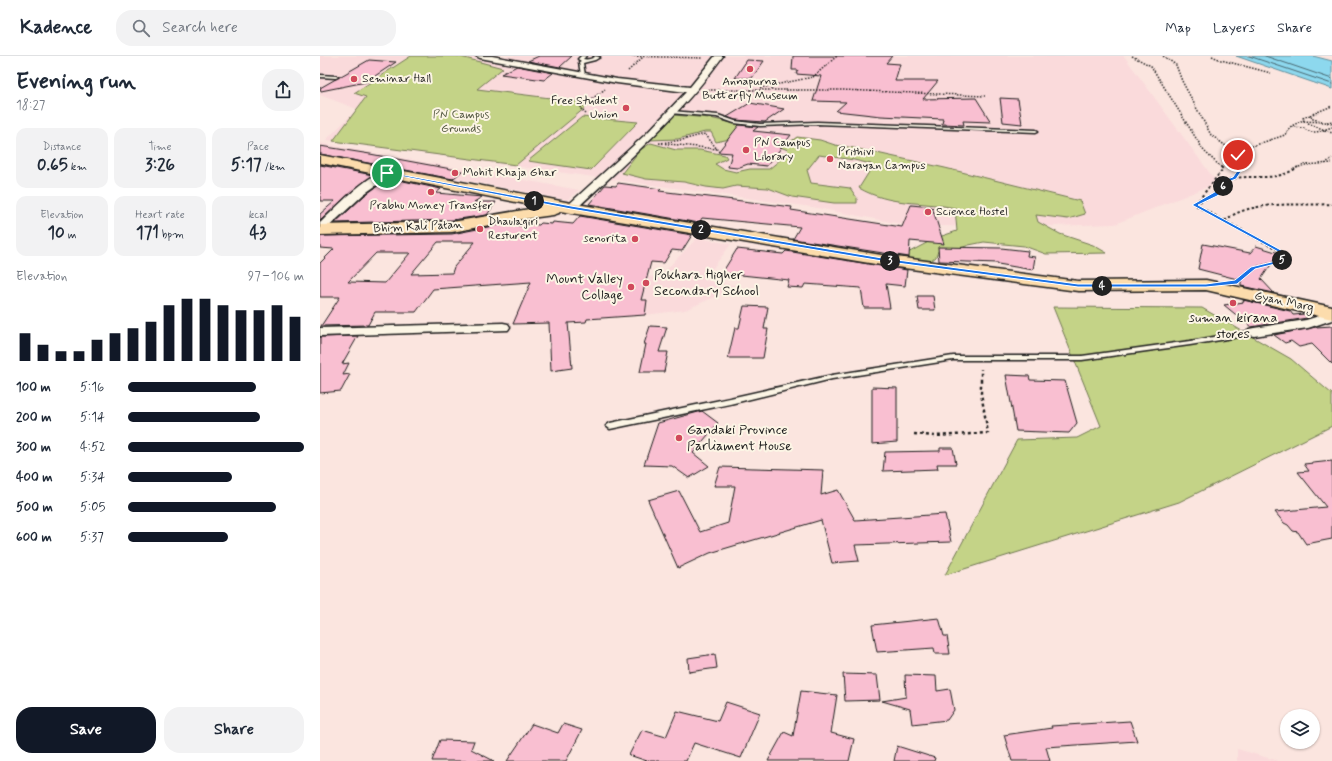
<!DOCTYPE html>
<meta charset="utf-8">
<style>
:root{--surface:#fff;--page:#f2f2f3;--text:#1f2937;--muted:#747a83;--line:#e0e1e3;--accent:#111827}
body{margin:0;font-family:Mynerve,sans-serif;background:var(--page);color:var(--text);height:100vh;display:flex;flex-direction:column;font-size:15px;white-space:nowrap}
*{box-sizing:border-box;margin:0}
p{font-size:13px;color:var(--muted)}
.icon{flex:none;width:22px;height:22px;fill:none;stroke:currentColor;stroke-width:2;stroke-linecap:round;stroke-linejoin:round}
.map{position:relative;flex:1;overflow:hidden}
.details{display:flex;flex-direction:column;background:var(--surface);width:320px}
.details>*{flex:none}
.controls{position:absolute;left:960px;top:653px;display:grid;gap:8px}
.controls a{display:grid;place-items:center;width:40px;height:40px;border-radius:50%;background:var(--surface);box-shadow:0 1px 3px #0004;font-size:20px}
.pin{position:absolute;display:grid;place-items:center;width:34px;height:34px;color:#fff;margin:-17px;border:2px solid #fff;border-radius:50%;box-shadow:0 1px 4px #0007}
.km{position:absolute;width:20px;height:20px;margin:-10px;border-radius:50%;background:#222;color:#fff;font-size:11px;line-height:20px;text-align:center}
.round{display:grid;place-items:center;flex:none;width:42px;height:42px;border-radius:16px;background:var(--page)}
.headline{display:flex;align-items:center;justify-content:space-between;height:68px;padding:0 16px}
h1{font-size:22px;font-weight:700;line-height:30px}
.figures{display:grid;grid-template-columns:repeat(3,1fr);gap:6px;height:68px;padding:4px 16px}
.figures div{display:grid;align-content:center;border-radius:10px;background:var(--page);text-align:center}
.figures b{font-size:17px;font-weight:700}
.figures small{font-size:11px;font-weight:400}
.figures p{font-size:11px}
.chart{height:112px;padding:8px 16px}
.chart p{display:flex;justify-content:space-between}
.chart svg{width:100%;height:72px;margin-top:4px;stroke:var(--accent);stroke-width:6}
.action{display:flex;gap:8px;margin-top:auto;padding:8px 16px}
.action a{flex:1;height:46px;border-radius:16px;background:var(--accent);color:#fff;font-size:16px;font-weight:700;line-height:46px;text-align:center}
.action a+a{background:var(--page);color:var(--text)}
ul{padding:0 16px;list-style:none;font-size:13px}
li{display:grid;grid-template-columns:64px 48px 1fr;align-items:center;height:30px}
li i{height:10px;border-radius:5px;background:var(--accent)}
header{display:flex;align-items:center;gap:24px;box-sizing:border-box;height:56px;padding:0 20px;background:var(--surface);border-bottom:1px solid var(--line)}
header strong{font-size:19px}
nav{display:flex;gap:22px;margin-inline-start:auto;font-size:14px}
.search{width:280px;height:36px;background:var(--page);display:flex;align-items:center;gap:10px;box-sizing:border-box;padding:0 14px;border-radius:16px;color:var(--muted);font-size:15px}
main{display:flex;flex:1;min-height:0}
.map>svg:first-child{display:block}
.built{fill:#fadadb}
.green{fill:#c4d387;stroke:#707852}
.water{fill:#8dd8ee;stroke:#608d9a}
.lines{fill:none;stroke-linecap:round;stroke-linejoin:round}
.shore{stroke:#496770;stroke-width:1}
.building{fill:#f9bfd1;stroke:#1c1c1c;fill-rule:evenodd}
.service-casing{stroke:#1c1c1c;stroke-width:3}
.minor-casing{stroke:#1c1c1c;stroke-width:3}
.primary-casing{stroke:#1c1c1c;stroke-width:3}
.path-far2{stroke:#1c1c1c;stroke-width:1.5;stroke-dasharray:1.5 1.5;stroke-linecap:butt}
.path-far1{stroke:#1c1c1c;stroke-width:2;stroke-dasharray:2.5 2.5;stroke-linecap:butt}
.path{stroke:#1c1c1c;stroke-width:2.5;stroke-dasharray:3 3;stroke-linecap:butt}
.service{fill:#fcf5e5;fill-rule:evenodd}
.minor{fill:#fcf5e5;fill-rule:evenodd}
.primary{fill:#fcdcac;fill-rule:evenodd}
.route{fill:#1a73e8;stroke:#fff}
.poi-dot{fill:#d1495b;stroke:#fcf5e5;stroke-width:1.5}
.labels{text-anchor:middle;dominant-baseline:central;stroke-width:4;stroke-linejoin:round;paint-order:stroke}
.far-poi-label{font-size:12px;fill:#1c1c1c;stroke:#fcf5e5;text-anchor:start}
.far-park-label{font-size:12px;fill:#4e533c;stroke:#fcf5e5}
.far-street-label{font-size:12px;fill:#1c1c1c;stroke:#fcf5e5}
.poi-label{font-size:14px;fill:#1c1c1c;stroke:#fcf5e5;text-anchor:start}
</style>
<header>
<strong>Kadence</strong>
<div class="search"><svg class="icon" aria-label="search" viewBox="0 0 24 24"><circle cx="10" cy="10" r="6"/><path d="M15 15l6 6"/></svg>Search here</div>
<nav><a>Map</a><a>Layers</a><a>Share</a></nav>
</header>
<main>
<section class="details">
<div class="headline"><div><h1>Evening run</h1><p>18:27</p></div><a class="round"><svg class="icon" aria-label="share" viewBox="0 0 24 24"><path d="M12 15V3M7 8l5-5 5 5M5 13v7h14v-7"/></svg></a></div>
<div class="figures">
<div><p>Distance</p><b>0.65<small> km</small></b></div>
<div><p>Time</p><b>3:26</b></div>
<div><p>Pace</p><b>5:17<small> /km</small></b></div>
</div>
<div class="figures">
<div><p>Elevation</p><b>10<small> m</small></b></div>
<div><p>Heart rate</p><b>171<small> bpm</small></b></div>
<div><p>kcal</p><b>43</b></div>
</div>
<div class="chart"><p><span>Elevation</span>97–106 m</p>
<svg viewBox="0 0 160 44" preserveAspectRatio="none"><path d="M5 44V27M15 44V34M25 44V38M35 44V38M45 44V31M55 44V27M65 44V24M75 44V20M85 44V10M95 44V6M105 44V6M115 44V10M125 44V13M135 44V13M145 44V10M155 44V17"/></svg>
</div>
<ul>
<li><b>100 m</b>5:16<i style="width:73%"></i></li>
<li><b>200 m</b>5:14<i style="width:75%"></i></li>
<li><b>300 m</b>4:52<i style="width:100%"></i></li>
<li><b>400 m</b>5:34<i style="width:59%"></i></li>
<li><b>500 m</b>5:05<i style="width:84%"></i></li>
<li><b>600 m</b>5:37<i style="width:57%"></i></li>
</ul>
<div class="action"><a>Save</a><a>Share</a></div>
</section>
<div class="map">
<svg width="1012" height="705" viewBox="0 0 1012 705">
<rect width="100%" height="100%" fill="#fbe5df"/>
<filter id="ink" filterUnits="userSpaceOnUse"><feTurbulence type="fractalNoise" baseFrequency=".025" numOctaves="2"/><feDisplacementMap in="SourceGraphic" scale="8" xChannelSelector="R" yChannelSelector="G"/><feConvolveMatrix kernelMatrix="1 2 1 2 8 2 1 2 1" color-interpolation-filters="sRGB"/></filter>
<g filter="url(#ink)">
<path class="built" d="M0,0H804L897,127L795,168L669,172L581,168L492,151L6,84L37,53L0,39Z
M0,87L259,134L247,144L0,96Z
M377,182L411,188L384,224L419,230L365,254L325,259L268,263L266,266L191,268L206,236L246,235L294,218L339,221Z
M917,693L959,705H917Z"/>
<path class="green" d="M91,0H137L183,12L157,33L271,47L196,109L13,85L46,41L34,37Z
M353,59L390,62L412,67L431,69L420,75L414,82L396,86L391,76H385L358,83L329,84Z
M262,61L318,66L271,114L208,105Z
M477,81L500,84L515,89L534,92L625,112L760,145L765,158L748,163L716,159L718,166L740,178L773,189L787,197L726,198L704,190L664,186L649,189L635,194L618,195L616,201L611,205L595,204L582,200L616,182L637,175L635,152C601,145 570,150 539,132L549,116L551,108L534,104L499,99L487,114L491,127L530,132L537,142V147H514L472,141L448,132L416,130L403,133L386,131L364,126L326,123L302,117L320,94L331,87L356,94H380L405,99L407,102L395,108L403,113L416,116L430,113H449L460,104L449,101L451,99L464,98L468,94L460,91L454,86H470Z
M733,251L882,252L971,303L1012,338V370L859,446L625,519L697,384L757,382L781,370Z"/>
<path class="water" d="M916,0H993L1012,5V33Z"/>
<g class="lines">
<path class="shore" d="M929,0L1012,28
M945,0L1012,23"/>
</g>
<path class="building" d="M219,0H252L240,11L208,5Z
M473,0H572L566,7L580,8L575,25H618L603,43L656,42L671,66L643,65L644,69L622,68L623,63L561,60L516,55L526,46L493,45L501,20L476,18L478,14H472Z
M49,4L76,6L46,26L1,35L0,32Z
M427,4L444,5L432,22H415Z
M197,10L233,17L224,24L181,18Z
M680,42L698,43L702,68L683,66Z
M430,47L464,53L445,66L415,64L407,61Z
M419,69L438,71L433,75L471,79L447,110L428,108L417,112L408,111L412,97L398,96Z
M0,90L50,98L142,115L133,123L0,98Z
M0,109L53,119L31,136L0,165V158L15,145H0Z
M69,122L121,133L116,137L162,141L154,146H176L167,159L132,164L15,167L45,139Z
M298,127L341,133L339,135L472,151L471,154L582,171L591,149L612,151L624,188L590,185L589,201L473,183L480,171L382,162L379,167L269,148L285,129L296,130Z
M260,160L372,179L362,195L352,194L344,207L331,206L321,244H327L325,259L267,263L266,266L248,267L252,312L231,315L229,267L193,268L211,226L113,233L96,256H55L48,269L1,270L20,241H0V207L14,193L0,192V180L132,178L178,169L205,170L207,168L219,169L221,167L232,168L233,166L253,168ZM118,186H155L134,211L132,217L91,218ZM56,197H90L65,227L28,226Z
M883,188L930,197L936,190L959,197L941,223L954,237L921,230V224L878,213Z
M618,191L681,192L708,195L707,200L715,201L713,214L678,208V207L619,205Z
M417,193L463,198L466,195L587,214L585,230L566,228L570,252H544L541,232L485,228L483,232L467,231L469,224L402,217Z
M597,240H613L615,254H599Z
M923,244L970,255L973,259L985,258L987,262L931,271L904,249L924,246Z
M424,250L448,251L444,273H448L443,302H408L415,272H419Z
M330,270L347,271L339,296H348L344,316H320L326,288H324Z
M1012,270V308L992,288L979,291L971,285L965,287L954,279L996,271Z
M38,280L22,308L29,307L23,319L30,318L21,335L0,337V281Z
M686,319L709,320L710,324L745,325L757,367L749,377L696,375Z
M552,331L577,332V386L552,388Z
M382,355L398,367L373,397L389,410L369,422L352,410L324,409L338,367Z
M620,392H633L636,408H617L618,413L563,415L565,396L620,395Z
M1012,405V483L986,488L978,476L973,475L968,469L964,467L955,456L1006,451L978,416L989,415L984,408Z
M400,411L503,414L501,439L518,434L535,464L625,458L631,486L535,489L539,505L512,507L501,464L390,497L358,512L328,444L359,435L380,476L408,467L415,430H394Z
M619,562L624,580H627L630,598H615L614,592L557,596L552,569Z
M395,598L397,612L369,616L368,602Z
M523,618L557,619L560,644L525,645Z
M585,619L616,620L617,635L630,633L634,654L627,664L592,668L590,653L562,645L586,641Z
M481,635L517,639L511,677L534,683L529,705H448L464,676L473,680Z
M406,646L440,657L421,702L374,687L366,705H327L309,699L322,674L346,681L357,655L398,665Z
M810,665L817,685L726,691L730,705H692L684,679L732,672L731,670Z
M212,668L238,677L243,668L262,674L246,705H187Z
M120,684L154,685L151,693L174,705H112Z
M577,690L615,702L614,705H574Z"/>
<g class="lines">
<g class="service-casing">
<path id="service" d="M261,0H266L263,3C267,4 271,3 275,1L274,0L280,1L275,4L263,7L265,19L263,20L261,19L259,6L261,5L258,3Z
M0,19L16,20L18,21L16,22L0,21Z
M352,55L398,59L415,65L440,68L497,66L716,74L718,75L716,76L497,68L440,70L414,67L397,61L350,57V55Z
M934,274L938,276L937,278L870,289L762,304H633L512,323L410,348L290,373L286,370L290,367L410,342L512,319L633,300H762L870,285Z"/>
</g>
<g class="minor-casing">
<path id="minor" d="M156,0H172L297,23L370,31L395,0H403C361,59 307,105 255,154L251,155L246,152L247,150L326,78L366,36L297,27L160,2Z
M67,114L71,115L72,117L71,119L44,138L4,175L0,176V167C16,152 46,119 67,114Z
M1012,256V264L988,272L934,280L929,279L927,276L929,273L934,272L986,264Z
M183,267L188,268L190,271L188,274L0,280V272Z"/>
</g>
<g class="primary-casing">
<path id="primary" d="M0,99L251,147L561,199L758,225L886,224L1012,251V263L886,234L758,235L561,209L240,155L239,157L233,159L196,164L132,176L0,179V169L132,166L221,151L0,107Z"/>
</g>
<path class="path-far2" d="M305,0L383,2
M812,0L831,10L884,95L902,112
M843,0L856,9L862,25L891,79L906,90V92L926,105L921,112
M892,0L901,4L951,17
M308,15L323,1
M440,32L493,21L517,0
M388,34H523L665,40
M266,58L260,52L285,33
M990,59L1012,50
M984,65L983,62L990,59L993,63L1002,65
M1007,66L1012,65
M988,67L1012,77
M971,71L984,72C992,80 1003,74 1012,71
M339,87L397,93L385,78L362,84L340,87
M926,104L929,93L932,90L965,79L970,71L981,65L1005,66L1012,68
M1005,108L1012,102
M976,112L985,109L1012,107"/>
<path class="path-far1" d="M901,111L903,113L875,149L968,199L961,205L933,212L921,222
M915,122L922,111
M875,148L902,134L903,126C922,117 942,124 961,119C967,118 973,114 978,111
M905,165C928,143 982,150 1012,148"/>
<path class="path" d="M594,378L615,380L668,377L661,337V313"/>
<use href="#service" class="service"/>
<use href="#minor" class="minor"/>
<use href="#primary" class="primary"/>
</g>
</g>
<path class="route" d="M917,98H920L928,105L916,123L905,127V134L897,140L878,149L970,199L963,206L935,213L917,228L886,231H758L562,205L251,153L65,117L67,116L251,150L562,202L758,228H886L915,224L931,211L960,204L964,199L872,149L900,133L901,125L913,121L924,105L917,100Z"/>
<g class="poi-dot">
<circle cx="430" cy="13" r="4"/>
<circle cx="34" cy="23" r="4"/>
<circle cx="306" cy="52" r="4"/>
<circle cx="426" cy="94" r="4"/>
<circle cx="510" cy="103" r="4"/>
<circle cx="135" cy="117" r="4"/>
<circle cx="111" cy="136" r="4"/>
<circle cx="608" cy="156" r="4"/>
<circle cx="160" cy="173" r="4"/>
<circle cx="315" cy="183" r="4"/>
<circle cx="326" cy="227" r="4"/>
<circle cx="311" cy="231" r="4"/>
<circle cx="913" cy="247" r="4"/>
<circle cx="359" cy="382" r="4"/>
</g>
<g class="labels">
<g class="far-poi-label">
<text x="42" y="23">Seminar Hall</text>
<text x="430" y="26" text-anchor="middle">Annapurna<tspan x="430" dy="14">Butterfly Museum</tspan></text>
<text x="298" y="45" text-anchor="end">Free Student<tspan x="298" dy="14">Union</tspan></text>
<text x="434" y="87">PN Campus<tspan x="434" dy="14">Library</tspan></text>
<text x="518" y="96">Prithivi<tspan x="518" dy="14">Narayan Campus</tspan></text>
<text x="143" y="117">Mohit Khaja Ghar</text>
<text x="111" y="150" text-anchor="middle">Prabhu Money Transfer</text>
<text x="616" y="156">Science Hostel</text>
<text x="168" y="166">Dhaulagiri<tspan x="168" dy="14">Resturent</tspan></text>
<text x="307" y="183" text-anchor="end">senorita</text>
</g>
<g class="far-park-label">
<text x="141" y="59">PN Campus<tspan x="141" dy="14">Grounds</tspan></text>
</g>
<g class="far-street-label">
<text transform="translate(98 171) rotate(-3)">Bhim Kali Patan</text>
<text transform="translate(964 246) rotate(12)">Gyan Marg</text>
</g>
<g class="poi-label">
<text x="334" y="219">Pokhara Higher<tspan x="334" dy="16">Secondary School</tspan></text>
<text x="303" y="223" text-anchor="end">Mount Valley<tspan x="303" dy="16">Collage</tspan></text>
<text x="913" y="262" text-anchor="middle">suman kirana<tspan x="913" dy="16">stores</tspan></text>
<text x="367" y="374">Gandaki Province<tspan x="367" dy="16">Parliament House</tspan></text>
</g>
</g>
</svg>
<div class="controls">
<a><svg class="icon" aria-label="layers" viewBox="0 0 24 24"><path d="M12 4l9 5-9 5-9-5zM3 14l9 5 9-5"/></svg></a>
</div>
<div class="pin" style="left:67px;top:117px;background:#1e9e55"><svg class="icon" aria-label="arrive" viewBox="0 0 24 24"><path d="M6 21V4h12l-3 4 3 4H6"/></svg></div>
<div class="pin" style="left:918px;top:99px;background:#d93025"><svg class="icon" aria-label="check" viewBox="0 0 24 24"><path d="M5 12l5 5 9-10"/></svg></div>
<b class="km" style="left:214px;top:145px">1</b>
<b class="km" style="left:381px;top:174px">2</b>
<b class="km" style="left:570px;top:205px">3</b>
<b class="km" style="left:782px;top:230px">4</b>
<b class="km" style="left:962px;top:204px">5</b>
<b class="km" style="left:903px;top:130px">6</b>
</div>
</main>
